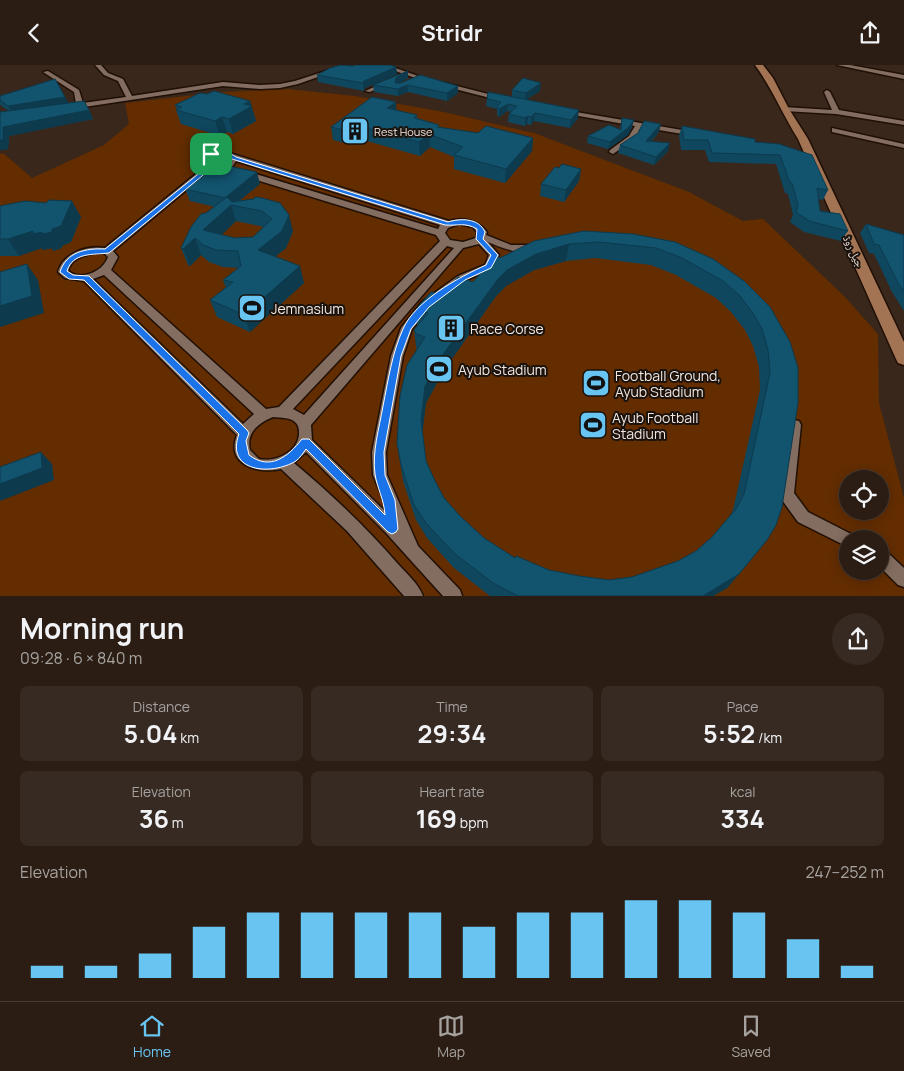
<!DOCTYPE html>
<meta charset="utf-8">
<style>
:root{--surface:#2b1d14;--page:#372a22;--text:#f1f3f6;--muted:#a6a2a0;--line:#473b34;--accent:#68c4f0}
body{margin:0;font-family:Manrope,"Noto Naskh Arabic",sans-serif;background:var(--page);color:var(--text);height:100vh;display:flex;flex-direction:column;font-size:19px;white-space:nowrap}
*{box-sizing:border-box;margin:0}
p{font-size:16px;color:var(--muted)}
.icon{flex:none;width:28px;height:28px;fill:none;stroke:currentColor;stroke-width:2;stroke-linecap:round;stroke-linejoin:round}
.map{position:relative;height:531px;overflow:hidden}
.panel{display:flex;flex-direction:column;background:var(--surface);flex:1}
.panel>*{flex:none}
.tools{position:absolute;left:839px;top:405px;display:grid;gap:10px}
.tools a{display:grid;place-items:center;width:50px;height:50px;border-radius:50%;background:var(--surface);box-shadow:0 2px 12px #0003,0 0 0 1px var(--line);font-size:25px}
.pin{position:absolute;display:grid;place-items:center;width:42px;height:42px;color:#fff;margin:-21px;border-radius:10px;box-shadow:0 2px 8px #0006}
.round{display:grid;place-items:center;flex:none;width:52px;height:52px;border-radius:26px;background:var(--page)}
.head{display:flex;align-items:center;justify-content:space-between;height:85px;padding:0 20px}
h1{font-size:28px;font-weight:700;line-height:38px}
.stats{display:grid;grid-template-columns:repeat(3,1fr);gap:8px;height:85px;padding:5px 20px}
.stats div{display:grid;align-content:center;border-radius:8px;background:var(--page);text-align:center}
.stats b{font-size:25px;font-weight:700}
.stats small{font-size:14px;font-weight:400}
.stats p{font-size:14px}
.chart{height:140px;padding:10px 20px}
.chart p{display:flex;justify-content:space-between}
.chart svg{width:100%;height:90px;margin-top:5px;stroke:var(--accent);stroke-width:6}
header{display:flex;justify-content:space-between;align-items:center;height:65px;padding:0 20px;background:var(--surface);font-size:22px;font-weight:700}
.menu{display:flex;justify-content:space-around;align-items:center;height:70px;border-top:1px solid var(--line);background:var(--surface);font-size:14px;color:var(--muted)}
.menu a{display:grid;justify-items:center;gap:2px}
.menu .current{color:var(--accent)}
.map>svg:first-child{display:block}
.green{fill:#632d00;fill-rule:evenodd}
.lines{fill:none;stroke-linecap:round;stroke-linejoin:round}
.street-casing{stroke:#200f05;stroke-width:3}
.secondary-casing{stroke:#200f05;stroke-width:3}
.street{fill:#836d60;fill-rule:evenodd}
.secondary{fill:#a37454;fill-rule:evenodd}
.wall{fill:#0f475f;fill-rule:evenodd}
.shaded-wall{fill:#0d3a4d}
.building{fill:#12536e;stroke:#0d3a4d;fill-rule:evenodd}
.route{fill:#1a73e8;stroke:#fff;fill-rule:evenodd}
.labels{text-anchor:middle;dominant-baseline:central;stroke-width:4;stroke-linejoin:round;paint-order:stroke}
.far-poi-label{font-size:11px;fill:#f3e6df;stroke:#1a120d;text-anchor:start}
.far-street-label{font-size:11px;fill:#f3e6df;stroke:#1a120d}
.poi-label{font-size:14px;fill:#f3e6df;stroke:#1a120d;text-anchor:start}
</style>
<header><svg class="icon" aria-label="back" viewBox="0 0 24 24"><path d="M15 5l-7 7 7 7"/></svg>Stridr<svg class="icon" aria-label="share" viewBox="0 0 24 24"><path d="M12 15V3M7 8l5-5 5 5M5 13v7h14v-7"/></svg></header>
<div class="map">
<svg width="904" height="531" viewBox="0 0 904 531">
<rect width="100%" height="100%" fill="#39271b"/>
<path class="green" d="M288,24L355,31L444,47L534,68L689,127L743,156L763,154L844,231L878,269L879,338L904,433V531H0V89L3,88L32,113L104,80L129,59L125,38L220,27ZM848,414H880V446H848ZM848,474H880V506H848Z"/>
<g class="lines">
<g class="street-casing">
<path id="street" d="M95,0H101L108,8L123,14L132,31L223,17L260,20L280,19L295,16L335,3L338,5L298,19L280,23L260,24L223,21L71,44L69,43V41L76,39L74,27L43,7L48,6L79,25L83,38L126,32L118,16L104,10Z
M378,0H387L432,16L427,17Z
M837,0H850L904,10V14Z
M385,17L390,18L370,27L365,26Z
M445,18L504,33L505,34L502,36L443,21L442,20Z
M827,25L830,27L839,45L904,56V60L836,49L784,46L781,44L784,42L832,45L824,27Z
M564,45L694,67L698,69L694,71L641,62L635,74L613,89L609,87L610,85L629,71L635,61L562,48V46Z
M832,63L904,79V83L832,67Z
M223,86L449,156C463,152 477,155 487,167L486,170L511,180H535L540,183C528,193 501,183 488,177L499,190L497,195L502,196L503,198L502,200L466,215L430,243L412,264L403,291L386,387L387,410L418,481L460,525L462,531H443L387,469L306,387L294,398C331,429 366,462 397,498C406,508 418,518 423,531H404L347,466L281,404C258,409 225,400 237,370L84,216L65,213L58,207C63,188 87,180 105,183L201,105L194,102L195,94L202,89ZM223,90L230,94C224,102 212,103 202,101V97L207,93ZM236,96L440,160L438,164L246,106H240V110L436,170L440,176L279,342L266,344L111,205L118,192L113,186L208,107L232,102ZM459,159L473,162L477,167L476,173L463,177L450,175L445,168L448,163ZM479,179L489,190L485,200L458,211L422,237L401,263L391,291L372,387L373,410L391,452L312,375L311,360L463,183ZM447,181L454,183L304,350L293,344ZM96,188H104L108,192C103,207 81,216 68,206C71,193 84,190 96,188ZM104,210L254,349L243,359L93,214ZM273,352C281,353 291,352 296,358C299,361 299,365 299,369C298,388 275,397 259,394L250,385C246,368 258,358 273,352Z
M794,355L799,356L801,360L794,428L808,447L853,470L855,474H848V482L798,457L782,435L780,430L787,360L789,356Z
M880,483L886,486L904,503V522L898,520L880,502Z"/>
</g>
<g class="secondary-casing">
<path id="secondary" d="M755,0H763L773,13L789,44L808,74L904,277V300L898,298L896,294L798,74C783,50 772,23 755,0Z"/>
</g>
<use href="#street" class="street"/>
<use href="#secondary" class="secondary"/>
</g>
<path class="wall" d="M353,1L396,2L397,9L365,23L364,26L318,17L317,10Z
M408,13L399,18L458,21V28L447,36L408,27L398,31L374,27L373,20Z
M512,25L540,26L526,35L578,53L570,63L534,56L531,60L527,59L525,61L508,57L509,49L511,47L507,46L499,52L497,50V44L486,41L487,34L512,32Z
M207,29L250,36L256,56L233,69L227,67L220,71L181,59L176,45L177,44L175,40Z
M0,31L65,32L68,38L89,45L93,54L9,71L8,84L0,85V47L9,46L0,40Z
M397,46L417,50V53L439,60V62L478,68L533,73L532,86L505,118L454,104V92L430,82L420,91L356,73L349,79L333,75L331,62Z
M622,53L632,62L628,70L608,84L587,78L588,71L620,64Z
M682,61L755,77L779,79L828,125L823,135L818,134L820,146L848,166L841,176L804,167L790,157L793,150L788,129L785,128L776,99L709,97L705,85H681L679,70Z
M659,67L651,77L668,86L654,100L618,88L620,80Z
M559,103L581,104L579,116L564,137L540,131L541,119Z
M260,119L239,136L254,134L293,166L286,183L275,192L304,218L250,267L217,252L210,235L226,223L223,215L239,203L223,202L209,197L201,190L190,201L188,200L181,183L206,148L215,142L190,136L185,124ZM236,156L264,162L253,172L235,173L221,170Z
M0,141L81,152L71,177L62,181V183L53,186L52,183L43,185L42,183L19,191H0Z
M866,159L904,170V246L892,227L874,189L869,188L860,168Z
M584,166L713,194L790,277L739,509L727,523L713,531H490L454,503L427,473L416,455L403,416L397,378L417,286L416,281L414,265L417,261L416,244L437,228H445L473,217L500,193ZM595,193L651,200L676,210L716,233L731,247L745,265L753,281L759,302L760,325L733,445L729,453L711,473L696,486L678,496L632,512L609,515L579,511L549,505L515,493L484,473L460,451L444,433L435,416L426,396L422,368L426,338L444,305L496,231L506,221L534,205L566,196Z"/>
<path class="shaded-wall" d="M396,2L397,9L365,23L364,26L363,18L364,16Z
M408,6V13L396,20V25V13Z
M541,18L540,26L525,35L526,28Z
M407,20L408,27L398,31V24Z
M458,21V28L447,36V28Z
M65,32L69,39L12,48L8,41Z
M250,36L256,56L233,69L229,54L244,39Z
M396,37L397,50L387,43Z
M508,39L507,46L499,52V44Z
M89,45L93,54L9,71L8,84L0,85V75L3,62Z
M579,45L578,53L570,63L571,55Z
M535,48L534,56L531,60V52Z
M528,51L527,59L525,61V53Z
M222,52L227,67L220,71L215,56Z
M634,55L632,62L628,70L608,84L610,77Z
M661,59L659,67L644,84L646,76Z
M354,60L356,73L349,79L347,66Z
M429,69L430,82L420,91L419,77Z
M533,73L532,86L505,118L506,104Z
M670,78L668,86L654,100L656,92Z
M581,104L579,116L564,137L566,125Z
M257,107L260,119L234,140H231L236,156L209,182L203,165L228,142L225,133Z
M72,136L81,152L71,177L62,181V183L53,186L52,183L43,185L42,183L19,191L8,174L33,166L42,167L52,164Z
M289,150L293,166L286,183L263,201L258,185Z
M195,173L201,190L190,201L183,184Z
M569,179L566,196L534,205L506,221L496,231L444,305L426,338L422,372L421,355L425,321L444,288L498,214L507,205L536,189Z
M27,199L38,215L44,248L0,262V241Z
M300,201L304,218L250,267L244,250Z
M41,387L52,399L54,415L0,436V419Z
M739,509L727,523L713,531H703Z"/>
<path class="building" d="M341,0L353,1L355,0H390L396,2L364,16L363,18L317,10L330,3Z
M408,6L396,13L395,18H401L420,10L458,21L447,28L407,20L398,24L373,20Z
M523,13L541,18L526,28L512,25Z
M55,14L65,32L8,41L0,35V31Z
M214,26L250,36L244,39L252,41L229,54L222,52L215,56L176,45L182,42L175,40L200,28L207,29Z
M488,27L579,45L571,55L535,48L531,52L528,51L525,53L509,49L517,41L508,39L499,44L497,42L501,37L487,34Z
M372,32L396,37L387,43L417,50L414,53L439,60L437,62L478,68L486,61L533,73L506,104L454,90L463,82L429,69L419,77L354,60L347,66L331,62Z
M84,36L89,45L3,62V75H0V47Z
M622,53L634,55L629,62L610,77L588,71L609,60L621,65Z
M644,56L661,59L646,76L670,78L656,92L620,80L638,68Z
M682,61L755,74V77L779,79L812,90L828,125L817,123L820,146L840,149L848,166L809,156L796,147L798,140L792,118H790L780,90L712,88L708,75H684Z
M219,99L257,107L225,133L185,124Z
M562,99L581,104L566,125L541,119L555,102L559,103Z
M227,132L232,137L254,134L255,132L262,133L280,138L289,150L282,166L258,185L300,201L244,250L210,235L233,217L223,215L241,201L238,186L216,185L203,180L195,173L183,184L181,183L191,162L201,149L206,148ZM231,140L262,146L272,154L253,172L235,173L203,165Z
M49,135L72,136L61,161L52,164V167L43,169L42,167L33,169V166L8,174H0V141L25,136L46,138Z
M866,159L904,170V227L898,218L879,180L874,179Z
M584,166L633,169L675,177L713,194L744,216L770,242L790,277L798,303V338L782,442L776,460L767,475L739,509L703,531H518L493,518L455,489L426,458L414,440L401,400L397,378L400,331L407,300L425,272L416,269L414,265L428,248L416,244L431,227L437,228L439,226L445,228L458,212L473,217L496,191L500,193L534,176ZM599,177L656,183L682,193L723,216L739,230L753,248L762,264L768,285L770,308L744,429L736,444L711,473L696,486L678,496L632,512L609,515L579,511L549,505L516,491L515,493L484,473L460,451L444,433L435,416L426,396L421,355L425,321L444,288L498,214L507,205L536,189L569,179Z
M27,199L32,231L0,241V207Z
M41,387L42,403L0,419V402Z"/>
<path class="route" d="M211,87H228L236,92L448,157C461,153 479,153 485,167L483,174L498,190L491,203L465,215L429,242L411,264L401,291L384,387L385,410L395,435L398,464L396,467L392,469L388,467L306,384C303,388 300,393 296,396C271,411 225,407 239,369L84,215L69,214L60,207C66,187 86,183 105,184L202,106L195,103L194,99L199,92ZM212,90L227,91L232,94L445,160C458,161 465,157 477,164L476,174L491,190L486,200C459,212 415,236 403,264C392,288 388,316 383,341C379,364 372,387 375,409C377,423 384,434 385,450L309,374H302C288,392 270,406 249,390L246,376L249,368L247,365L89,211L73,210L67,206C73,187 93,190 109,188L208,106V104L199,99L203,94Z"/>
<defs>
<g id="building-square" transform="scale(1.4375)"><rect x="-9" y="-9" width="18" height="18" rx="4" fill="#68c4f0" stroke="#1a120d"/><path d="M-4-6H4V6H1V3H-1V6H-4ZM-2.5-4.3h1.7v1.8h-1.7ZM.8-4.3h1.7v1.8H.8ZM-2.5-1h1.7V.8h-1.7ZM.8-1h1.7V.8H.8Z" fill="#111"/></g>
<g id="stadium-square" transform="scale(1.4375)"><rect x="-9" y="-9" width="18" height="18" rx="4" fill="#68c4f0" stroke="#1a120d"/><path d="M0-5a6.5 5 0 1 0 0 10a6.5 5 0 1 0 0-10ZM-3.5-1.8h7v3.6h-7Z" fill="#111"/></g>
</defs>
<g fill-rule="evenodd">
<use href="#building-square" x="355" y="66"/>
<use href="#stadium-square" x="252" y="243"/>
<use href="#building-square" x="451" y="263"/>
<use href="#stadium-square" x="439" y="304"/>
<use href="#stadium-square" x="596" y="318"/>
<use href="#stadium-square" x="593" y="360"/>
</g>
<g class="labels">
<g class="far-poi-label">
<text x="374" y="66">Rest House</text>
</g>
<g class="far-street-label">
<text transform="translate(854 186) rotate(65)">جیل روڈ</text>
</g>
<g class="poi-label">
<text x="271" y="243">Jemnasium</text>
<text x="470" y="263">Race Corse</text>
<text x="458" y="304">Ayub Stadium</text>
<text x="615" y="310">Football Ground,<tspan x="615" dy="16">Ayub Stadium</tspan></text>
<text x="612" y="352">Ayub Football<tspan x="612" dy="16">Stadium</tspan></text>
</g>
</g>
</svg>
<div class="tools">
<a><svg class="icon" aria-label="locate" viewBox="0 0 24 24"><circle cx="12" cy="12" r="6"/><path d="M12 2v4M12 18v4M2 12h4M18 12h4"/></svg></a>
<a><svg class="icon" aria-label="layers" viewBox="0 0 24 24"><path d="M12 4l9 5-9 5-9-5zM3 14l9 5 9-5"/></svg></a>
</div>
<div class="pin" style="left:211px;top:89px;background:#1e9e55"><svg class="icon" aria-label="arrive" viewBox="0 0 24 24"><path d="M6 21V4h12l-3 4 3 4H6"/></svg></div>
</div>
<section class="panel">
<div class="head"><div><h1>Morning run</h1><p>09:28 · 6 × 840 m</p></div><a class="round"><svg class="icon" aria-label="share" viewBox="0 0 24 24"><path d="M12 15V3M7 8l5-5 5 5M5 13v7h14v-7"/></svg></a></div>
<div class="stats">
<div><p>Distance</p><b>5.04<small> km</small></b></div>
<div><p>Time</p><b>29:34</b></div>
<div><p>Pace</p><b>5:52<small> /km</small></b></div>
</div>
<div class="stats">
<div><p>Elevation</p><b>36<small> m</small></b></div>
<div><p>Heart rate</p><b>169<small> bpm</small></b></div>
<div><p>kcal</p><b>334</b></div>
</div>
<div class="chart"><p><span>Elevation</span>247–252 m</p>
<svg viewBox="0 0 160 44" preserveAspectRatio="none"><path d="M5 44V38M15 44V38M25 44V32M35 44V19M45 44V12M55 44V12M65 44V12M75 44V12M85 44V19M95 44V12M105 44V12M115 44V6M125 44V6M135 44V12M145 44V25M155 44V38"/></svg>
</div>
</section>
<nav class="menu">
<a class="current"><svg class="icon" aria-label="home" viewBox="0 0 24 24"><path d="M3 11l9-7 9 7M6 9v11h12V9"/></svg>Home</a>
<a><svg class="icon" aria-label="map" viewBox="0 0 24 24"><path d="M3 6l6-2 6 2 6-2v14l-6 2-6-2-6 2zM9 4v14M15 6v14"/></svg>Map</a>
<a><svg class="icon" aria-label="saved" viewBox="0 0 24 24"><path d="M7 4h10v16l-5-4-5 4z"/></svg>Saved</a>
</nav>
